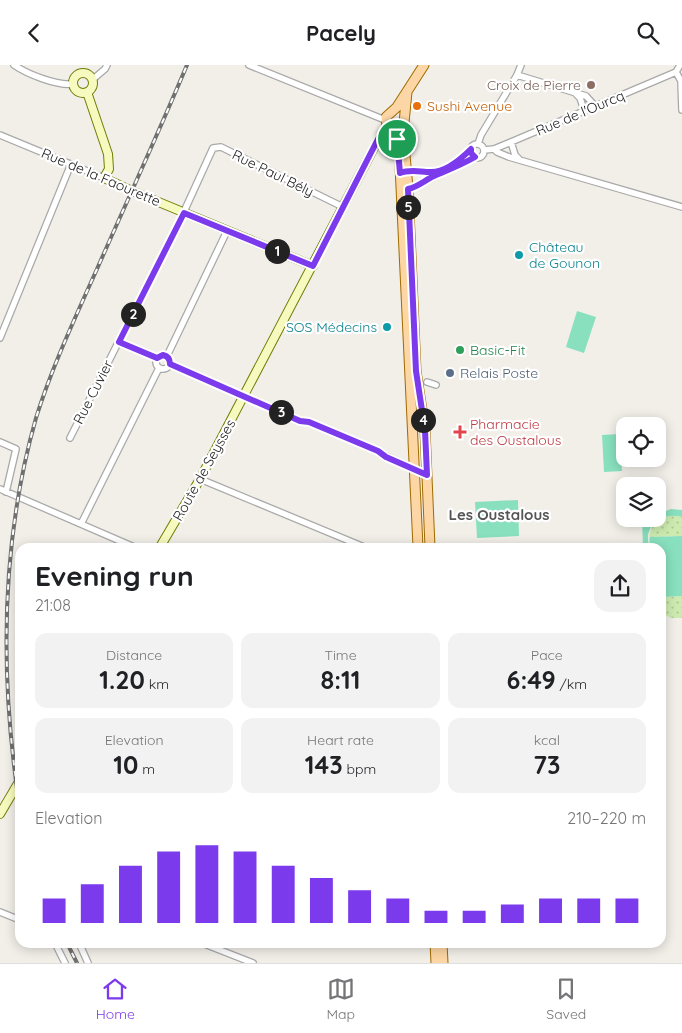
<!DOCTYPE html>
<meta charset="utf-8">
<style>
:root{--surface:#fff;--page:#f2f2f2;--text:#202124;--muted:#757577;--line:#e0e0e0;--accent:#7c3aed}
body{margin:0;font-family:Quicksand,sans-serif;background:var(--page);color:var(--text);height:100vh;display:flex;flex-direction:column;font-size:19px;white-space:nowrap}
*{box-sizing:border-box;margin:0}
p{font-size:16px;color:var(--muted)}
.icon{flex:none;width:28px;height:28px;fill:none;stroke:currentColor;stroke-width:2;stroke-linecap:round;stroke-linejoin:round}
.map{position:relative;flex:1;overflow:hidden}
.side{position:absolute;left:15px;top:478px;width:651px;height:405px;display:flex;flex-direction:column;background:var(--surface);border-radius:15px;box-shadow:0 2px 12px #0003}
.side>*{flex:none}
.controls{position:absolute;left:616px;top:352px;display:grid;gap:10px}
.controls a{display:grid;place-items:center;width:50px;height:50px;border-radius:10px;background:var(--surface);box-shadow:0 2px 12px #0003;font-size:25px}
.pin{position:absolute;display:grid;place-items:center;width:42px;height:42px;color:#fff;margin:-21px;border:2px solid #fff;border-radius:50%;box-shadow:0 1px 5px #0007}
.km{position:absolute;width:25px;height:25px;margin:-12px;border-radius:50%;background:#222;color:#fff;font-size:14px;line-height:25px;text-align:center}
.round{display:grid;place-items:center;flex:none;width:52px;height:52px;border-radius:15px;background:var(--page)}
.overview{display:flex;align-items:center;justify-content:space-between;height:85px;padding:0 20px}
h1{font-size:28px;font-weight:700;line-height:38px}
.figures{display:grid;grid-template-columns:repeat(3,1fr);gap:8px;height:85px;padding:5px 20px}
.figures div{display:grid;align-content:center;border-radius:12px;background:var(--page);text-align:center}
.figures b{font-size:25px;font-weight:700}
.figures small{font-size:14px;font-weight:400}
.figures p{font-size:14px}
.chart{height:140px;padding:10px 20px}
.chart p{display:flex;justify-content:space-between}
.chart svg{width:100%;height:90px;margin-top:5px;stroke:var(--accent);stroke-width:6}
header{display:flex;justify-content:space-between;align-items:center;height:65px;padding:0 20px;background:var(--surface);font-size:22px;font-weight:700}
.menu{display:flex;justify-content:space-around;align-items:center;height:70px;border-top:1px solid var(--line);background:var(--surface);font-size:14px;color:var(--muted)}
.menu a{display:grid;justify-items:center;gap:2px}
.menu .selected{color:var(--accent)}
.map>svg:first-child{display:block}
.grass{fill:url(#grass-dots)}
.pitch{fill:#88e0be}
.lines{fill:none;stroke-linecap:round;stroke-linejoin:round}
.street-casing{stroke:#a9a9a9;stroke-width:8}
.secondary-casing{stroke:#707d05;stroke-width:10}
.primary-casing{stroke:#a06b00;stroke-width:11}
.street{stroke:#fff;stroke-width:5.5}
.secondary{stroke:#f7fabf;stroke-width:8}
.primary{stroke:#fcd6a4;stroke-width:9}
.rail-casing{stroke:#707070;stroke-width:4}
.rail{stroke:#fff;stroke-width:2;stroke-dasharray:5.5;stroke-linecap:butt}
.route-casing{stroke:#fff;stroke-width:10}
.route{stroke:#7c3aed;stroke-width:6}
.education-dot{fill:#8d6e63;stroke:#fff;stroke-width:2}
.food-dot{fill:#e8710a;stroke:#fff;stroke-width:2}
.culture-dot{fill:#0f9aa8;stroke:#fff;stroke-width:2}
.leisure-dot{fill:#2e9e5b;stroke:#fff;stroke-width:2}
.service-dot{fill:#5c6f8a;stroke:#fff;stroke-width:2}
.health-dot{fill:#e0444e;stroke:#fff;stroke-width:2}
.labels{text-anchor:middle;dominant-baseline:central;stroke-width:4.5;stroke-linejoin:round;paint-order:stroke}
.education-label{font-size:14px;fill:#785e54;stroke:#fff;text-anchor:end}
.food-label{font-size:14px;fill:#c56008;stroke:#fff;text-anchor:start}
.street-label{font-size:14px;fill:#222;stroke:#fff}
.culture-label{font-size:14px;fill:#0d838f;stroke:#fff;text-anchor:start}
.leisure-label{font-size:14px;fill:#27864d;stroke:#fff;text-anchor:start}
.service-label{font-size:14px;fill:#4e5e75;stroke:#fff;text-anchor:start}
.health-label{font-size:14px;fill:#be3a42;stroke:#fff;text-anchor:start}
.neighbourhood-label{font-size:15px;font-weight:bold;fill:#555;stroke:#fff}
</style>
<header><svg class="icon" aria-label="back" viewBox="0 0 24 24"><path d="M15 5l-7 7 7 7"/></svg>Pacely<svg class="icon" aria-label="search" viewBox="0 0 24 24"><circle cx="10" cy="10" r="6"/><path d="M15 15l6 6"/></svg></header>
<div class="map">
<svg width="682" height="898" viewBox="0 0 682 898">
<defs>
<pattern id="grass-dots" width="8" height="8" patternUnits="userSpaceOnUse" patternTransform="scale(1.25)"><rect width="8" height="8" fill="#cdebb0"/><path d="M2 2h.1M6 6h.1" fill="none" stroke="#b0c997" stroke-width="1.8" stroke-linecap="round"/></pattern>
</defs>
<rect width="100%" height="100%" fill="#f2efe9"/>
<path class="grass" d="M674,450L682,452V471L650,472V482H649C648,463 654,453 674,450Z
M682,531V553H671L661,548V532Z"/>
<path class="pitch" d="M577,246L596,252L584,288L566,282Z
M620,369L622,406L604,407L602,370Z
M518,435L519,471L477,473L475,437Z
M671,444L682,445V452C669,448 651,454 648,470C648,474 648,478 649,482H643L642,454H647L648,459L652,454H658V449Z
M682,471V531L661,532V482H650V472Z"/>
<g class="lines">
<g class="street-casing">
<path id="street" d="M14,0C27,9 57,21 73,19
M249,0L385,55
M676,7L681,16L682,45
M676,7L680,0
M517,10L586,31L595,41
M92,15L105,4L107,0
M576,29L580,33L584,45
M0,70L104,113
M511,77L515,90L519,94
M478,79L481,70L517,10L521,0
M470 86a7 7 0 1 1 14 0a7 7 0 1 1-14 0Z
M494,84L497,87L509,92L682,142
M484,85L494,84L511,77L676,7
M405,106C414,105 425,108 433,107C448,105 461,94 471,84
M407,123C418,123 426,115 436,111C449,105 462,99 475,92
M0,273L71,99
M119,277L157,293
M156 297a7 7 0 1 1 14 0a7 7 0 1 1-14 0Z
M167,291L227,166
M170,299L301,356L309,357L378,386L386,391L427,410
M427,317L436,320
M70,373L182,151L213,83L221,82L343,142
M0,377L16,384L6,427
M200,414L364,482
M0,424L134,482
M81,459L159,303
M0,847L20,855
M55,878L65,898
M79,878L88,898
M202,878L253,898"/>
</g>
<g class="secondary-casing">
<path id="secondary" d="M73 18a10 10 0 1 1 20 0a10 10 0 1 1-20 0Z
M87,27L108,89L109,104L104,113L132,126L313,201
M160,482L200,414L378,75L387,61
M0,749L20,715"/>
</g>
<g class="primary-casing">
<path id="primary" d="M407,27L403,68L408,123L416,306L425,365L430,482
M393,65L397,74L400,101L418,482
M398,65H391L387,61L386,52L397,42L424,0
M435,878L436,898
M442,878L443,898"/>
</g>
<use href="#street" class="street"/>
<use href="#secondary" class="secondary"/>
<use href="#primary" class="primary"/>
<g class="rail-casing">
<path id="rail" d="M20,744C0,615 0,480 36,353C52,302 75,253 97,204C127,136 158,69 187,0
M67,878L77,898"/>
</g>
<use href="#rail" class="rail"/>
</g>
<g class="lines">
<g class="route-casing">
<path id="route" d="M387,62L393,65L397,74L400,108C410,104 420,107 431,107C445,107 461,94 471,84V88L475,92C461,100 448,105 434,111C425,115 418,122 408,124L416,306L425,365L427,410L386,392L378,386L309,357L300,356L170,299C170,294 168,291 163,290L157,293L119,277L184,148L313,201L378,74Z"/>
</g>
<use href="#route" class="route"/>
</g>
<circle class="education-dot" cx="591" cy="20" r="5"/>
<circle class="food-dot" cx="417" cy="41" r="5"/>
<g class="culture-dot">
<circle cx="519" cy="190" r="5"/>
<circle cx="387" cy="262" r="5"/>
</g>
<circle class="leisure-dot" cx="460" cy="285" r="5"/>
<circle class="service-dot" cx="450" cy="308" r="5"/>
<path class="health-dot" d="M457.5 359.5h5v5h5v5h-5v5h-5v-5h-5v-5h5z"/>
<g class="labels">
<g class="education-label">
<text x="581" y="20">Croix de Pierre</text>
</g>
<g class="food-label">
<text x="427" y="41">Sushi Avenue</text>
</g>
<g class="street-label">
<text transform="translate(580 48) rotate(-23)">Rue de l'Ourcq</text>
<text transform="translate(273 108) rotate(26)">Rue Paul Bély</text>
<text transform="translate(101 112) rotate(23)">Rue de la Faourette</text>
<text transform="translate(93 327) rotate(-63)">Rue Cuvier</text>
<text transform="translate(204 405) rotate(-61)">Route de Seysses</text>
</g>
<g class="culture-label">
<text x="529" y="182">Château<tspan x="529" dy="16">de Gounon</tspan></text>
<text x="377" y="262" text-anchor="end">SOS Médecins</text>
</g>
<g class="leisure-label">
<text x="470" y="285">Basic-Fit</text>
</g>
<g class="service-label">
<text x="460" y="308">Relais Poste</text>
</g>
<g class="health-label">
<text x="470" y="359">Pharmacie<tspan x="470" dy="16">des Oustalous</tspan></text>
</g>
<g class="neighbourhood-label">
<text x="499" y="449">Les Oustalous</text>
</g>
</g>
</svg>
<div class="controls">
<a><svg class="icon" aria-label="locate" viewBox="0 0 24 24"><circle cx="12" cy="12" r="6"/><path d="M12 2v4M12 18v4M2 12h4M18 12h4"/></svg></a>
<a><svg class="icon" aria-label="layers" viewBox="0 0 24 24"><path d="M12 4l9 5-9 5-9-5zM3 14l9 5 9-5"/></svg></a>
</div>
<div class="pin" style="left:397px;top:74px;background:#1e9e55"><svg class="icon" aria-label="arrive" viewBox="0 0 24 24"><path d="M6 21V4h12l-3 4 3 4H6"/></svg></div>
<b class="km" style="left:277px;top:186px">1</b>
<b class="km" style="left:133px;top:249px">2</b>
<b class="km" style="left:281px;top:347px">3</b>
<b class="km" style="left:423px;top:355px">4</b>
<b class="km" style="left:408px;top:142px">5</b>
<section class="side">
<div class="overview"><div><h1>Evening run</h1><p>21:08</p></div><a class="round"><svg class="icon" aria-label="share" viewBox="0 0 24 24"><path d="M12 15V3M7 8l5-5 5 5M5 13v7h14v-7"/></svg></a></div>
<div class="figures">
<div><p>Distance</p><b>1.20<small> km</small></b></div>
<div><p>Time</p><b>8:11</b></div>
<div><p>Pace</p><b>6:49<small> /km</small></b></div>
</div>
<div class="figures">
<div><p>Elevation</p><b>10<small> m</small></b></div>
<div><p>Heart rate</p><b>143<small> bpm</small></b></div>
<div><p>kcal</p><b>73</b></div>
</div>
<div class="chart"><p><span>Elevation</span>210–220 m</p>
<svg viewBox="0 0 160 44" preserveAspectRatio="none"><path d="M5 44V32M15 44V25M25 44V16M35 44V9M45 44V6M55 44V9M65 44V16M75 44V22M85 44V28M95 44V32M105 44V38M115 44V38M125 44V35M135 44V32M145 44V32M155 44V32"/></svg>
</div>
</section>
</div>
<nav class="menu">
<a class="selected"><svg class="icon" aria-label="home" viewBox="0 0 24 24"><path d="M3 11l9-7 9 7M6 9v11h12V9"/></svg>Home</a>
<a><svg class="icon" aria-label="map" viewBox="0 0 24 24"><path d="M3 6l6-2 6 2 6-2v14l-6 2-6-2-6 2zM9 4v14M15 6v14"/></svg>Map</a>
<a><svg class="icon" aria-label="saved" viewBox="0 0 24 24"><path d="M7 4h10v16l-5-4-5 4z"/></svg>Saved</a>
</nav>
